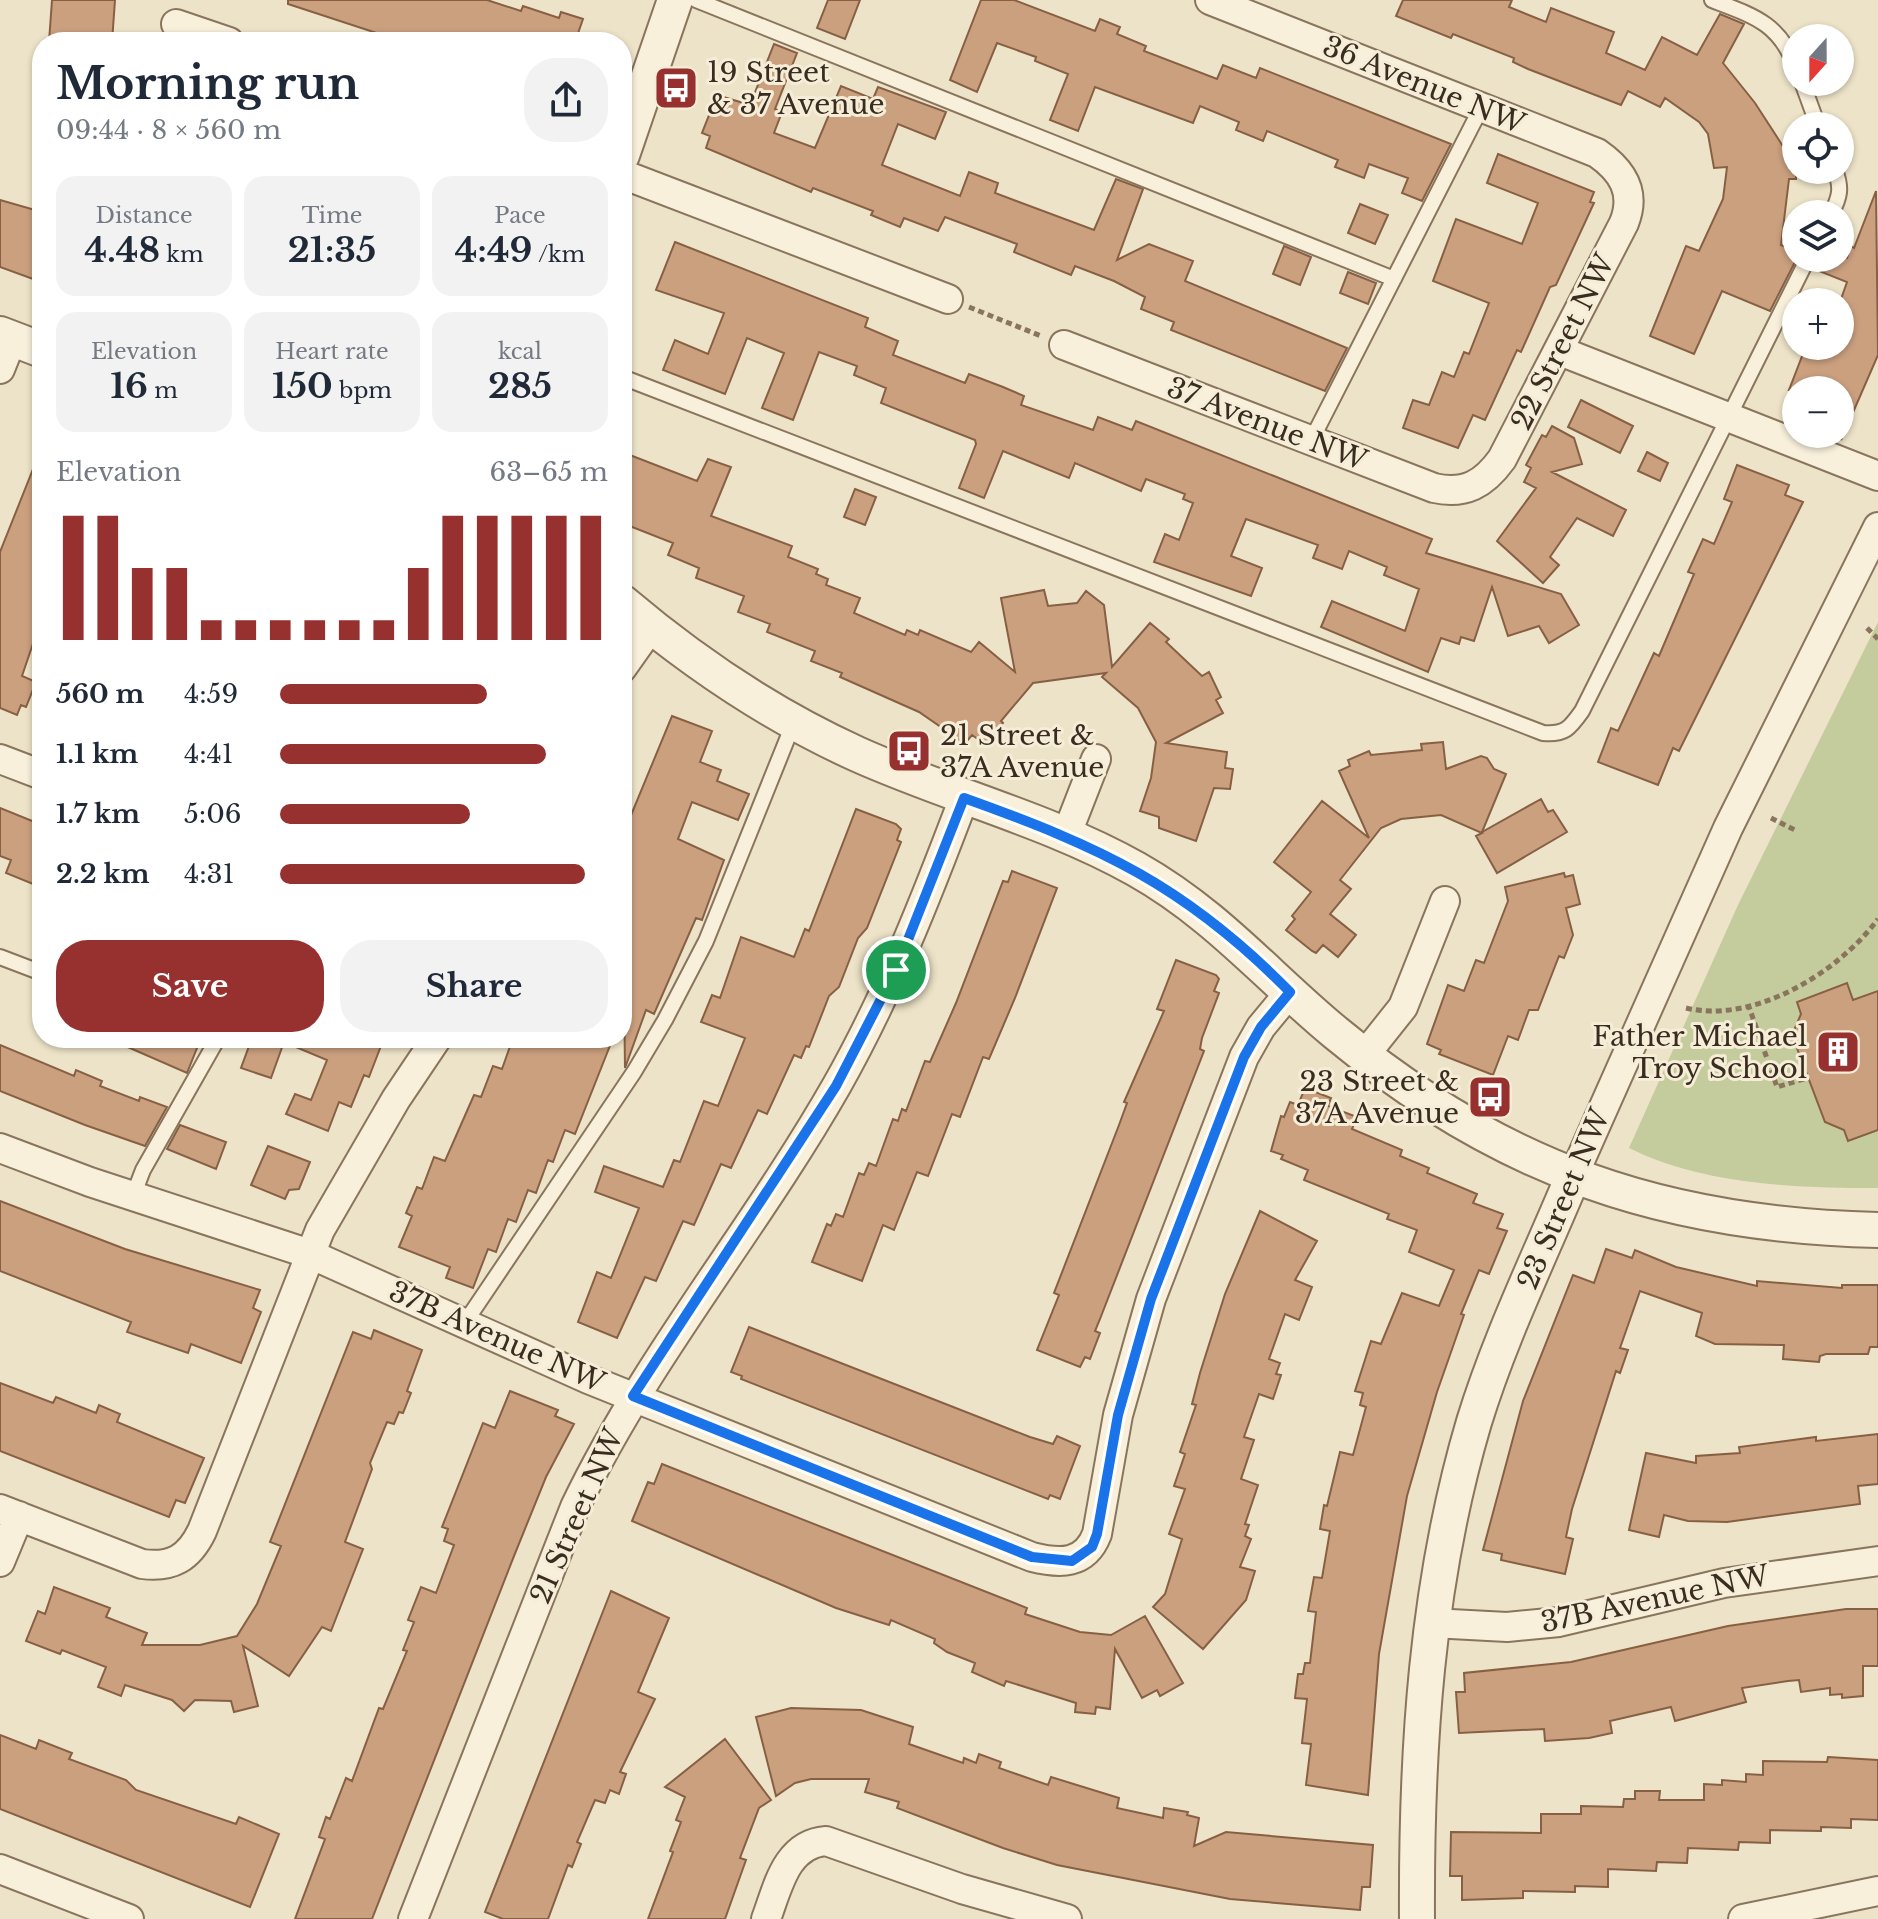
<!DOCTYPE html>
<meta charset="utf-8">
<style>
:root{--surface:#fff;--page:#f2f2f3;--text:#1f2937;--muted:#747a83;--accent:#96312f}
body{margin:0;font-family:"Libre Baskerville",serif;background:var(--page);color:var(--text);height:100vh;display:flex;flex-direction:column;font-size:30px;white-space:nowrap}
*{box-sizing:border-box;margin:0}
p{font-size:26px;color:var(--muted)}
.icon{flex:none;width:44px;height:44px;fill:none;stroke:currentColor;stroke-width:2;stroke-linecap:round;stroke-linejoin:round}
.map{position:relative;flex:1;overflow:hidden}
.sheet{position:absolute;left:32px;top:32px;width:600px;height:1016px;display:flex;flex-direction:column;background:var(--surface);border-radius:32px;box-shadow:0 2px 6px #0004}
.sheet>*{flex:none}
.needle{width:52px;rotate:201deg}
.buttons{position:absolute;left:1782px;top:24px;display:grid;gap:16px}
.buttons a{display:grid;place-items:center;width:72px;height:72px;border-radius:50%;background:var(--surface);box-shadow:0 2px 6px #0004;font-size:40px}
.pin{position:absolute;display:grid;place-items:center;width:68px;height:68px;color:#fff;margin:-34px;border:4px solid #fff;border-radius:50%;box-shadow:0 2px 8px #0007}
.round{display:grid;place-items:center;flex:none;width:84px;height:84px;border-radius:32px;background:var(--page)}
.headline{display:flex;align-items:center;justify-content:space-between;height:136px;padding:0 24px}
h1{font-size:44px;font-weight:700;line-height:60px}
.metrics{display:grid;grid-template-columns:repeat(3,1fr);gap:12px;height:136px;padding:8px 24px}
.metrics div{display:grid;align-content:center;border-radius:20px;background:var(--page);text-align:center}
.metrics b{font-size:34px;font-weight:700}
.metrics small{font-size:22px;font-weight:400}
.metrics p{font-size:22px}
.chart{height:224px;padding:16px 24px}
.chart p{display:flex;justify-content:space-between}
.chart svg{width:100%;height:144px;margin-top:8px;stroke:var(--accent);stroke-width:6}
.action{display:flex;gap:16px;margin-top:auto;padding:16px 24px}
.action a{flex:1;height:92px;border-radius:32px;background:var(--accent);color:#fff;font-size:32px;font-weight:700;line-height:92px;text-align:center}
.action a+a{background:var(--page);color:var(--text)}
ul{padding:0 24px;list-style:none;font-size:26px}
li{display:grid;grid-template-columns:128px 96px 1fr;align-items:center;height:60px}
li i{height:20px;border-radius:10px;background:var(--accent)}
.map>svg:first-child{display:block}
.green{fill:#c4cb9c}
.building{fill:#caa07f;stroke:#876044;stroke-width:2}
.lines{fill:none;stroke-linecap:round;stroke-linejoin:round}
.service-casing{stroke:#89755d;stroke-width:18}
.minor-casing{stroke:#89755d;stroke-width:32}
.tertiary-casing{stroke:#89755d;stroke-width:38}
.path{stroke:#89755d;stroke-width:5;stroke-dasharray:6 4;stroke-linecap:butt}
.service{stroke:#f8f0db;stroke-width:14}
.minor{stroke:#f8f0db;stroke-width:28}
.tertiary{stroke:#f8f0db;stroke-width:34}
.route-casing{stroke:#fff;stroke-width:16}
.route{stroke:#1a73e8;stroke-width:10}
.labels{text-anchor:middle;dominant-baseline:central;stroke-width:6;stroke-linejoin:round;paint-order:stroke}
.poi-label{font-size:28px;fill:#3a2d20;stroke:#f5edd7;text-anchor:start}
.street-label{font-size:28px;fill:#3a2d20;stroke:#f5edd7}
</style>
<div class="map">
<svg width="1878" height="1919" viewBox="0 0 1878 1919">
<rect width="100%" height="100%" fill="#ede3c8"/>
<path class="green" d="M1878,622V1188C1796,1188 1703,1185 1629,1148L1738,905Z"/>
<path class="building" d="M52,0H115L112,42H49Z
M288,0H487L521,11L523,6L559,18L561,12L583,19L575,42H404L288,4Z
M828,0H860L845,39L817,28Z
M981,0H1014L1095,31L1100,19L1120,27L1117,34L1146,46L1144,51L1217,79L1223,65L1256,78L1260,68L1451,144L1422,201L1402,193L1408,178L1369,164L1364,178L1335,167L1338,160L1267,131L1263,141L1236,130L1239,122L1200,106L1193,123L1095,87L1078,131L1050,120L1068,74L1035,61L1036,57L997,43L977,92L950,80Z
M1403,0H1512L1509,7L1546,22L1551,8L1614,32L1606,53L1645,70L1662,37L1697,55L1720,14L1744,24L1723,63L1755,103L1786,151H1796V179H1789L1781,245L1796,251L1797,258L1770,311L1722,291L1694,354L1650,336L1686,246L1699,251L1723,199L1727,167L1714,168L1708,134L1699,122L1665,98L1660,107L1628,91L1621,105L1528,69L1513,62L1514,58L1453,34L1451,38L1396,16Z
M774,44L797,53L775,109L782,112L774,133L815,148L841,86L873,99L878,87L946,112L935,139L898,124L882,165L960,196L969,172L998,183L995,193L1094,230L1116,179L1143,189L1117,260L1149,244L1193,261L1185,281L1347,348L1325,391L1171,330L1174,322L1141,309L1145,297L1114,281L1075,266L1071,275L1014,252L1017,244L945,217L938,231L904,218L900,227L871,215L873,211L813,188L811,192L706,148L710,136L702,133L717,95L750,105Z
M1498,154L1594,192L1590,202L1594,203L1556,285L1550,287L1521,352L1517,350L1485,420L1473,415L1458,448L1403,428L1413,400L1429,405L1442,372L1454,377L1464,352L1469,354L1489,303L1433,281L1456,219L1522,244L1538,203L1487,183Z
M1876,191L1878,355L1841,440L1840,390H1789L1806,346H1840V302L1847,282L1814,269L1818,258H1847L1851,246L1854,248Z
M0,200L42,212V257L33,279L0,267Z
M1360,204L1388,215L1375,244L1348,233Z
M675,242L868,318L865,327L898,341L893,355L965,383L969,374L1003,387L1024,396L1021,405L1093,430L1098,417L1132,430L1136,421L1432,539L1426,553L1561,594L1579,625L1549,643L1539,626L1508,636L1492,587L1474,641L1461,637L1459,644L1441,638L1428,672L1321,627L1332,601L1405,631L1419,589L1384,575L1387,567L1349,551L1342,569L1313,558L1318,545L1246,519L1231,556L1262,568L1251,596L1154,562L1165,534L1179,540L1193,503L1183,499L1185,494L1146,479L1141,491L1075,463L1069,478L1003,451L984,498L959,488L976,444L975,440L881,403L886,388L854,375L857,366L819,352L793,420L762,408L784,353L747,338L725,394L663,370L675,340L708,354L724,313L656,290Z
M1284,246L1311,257L1300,285L1273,274Z
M1348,272L1376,283L1368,304L1340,293Z
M1581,400L1633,426L1620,453L1568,427Z
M1552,426L1574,438L1582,464L1552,472L1626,510L1613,536L1577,518L1550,557L1559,565L1543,583L1497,541L1536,488L1524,482L1531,468L1526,465L1542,435L1546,437Z
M41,449L42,617L22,676L36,682L26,707L21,705L17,715L0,708V552Z
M622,452L697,481L708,459L731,467L711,516L792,546L788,557L818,569L816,574L828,579L826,585L860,598L854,613L905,635L907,630L918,635L920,630L971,652L979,642L1015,672L1001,598L1044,590L1048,606L1077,603L1086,591L1104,605L1112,667L1150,623L1169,639L1166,642L1202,676L1209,672L1221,697L1216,700L1223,713L1166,743L1227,752L1225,768L1233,769L1230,789L1214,788L1196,841L1159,828V817L1140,811L1151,778L1156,742L1138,708L1102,677L1106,673L1033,683L1001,721L1003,723L988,746L972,735L967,741H961L919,712L840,677L842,673L811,661L815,651L767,632L770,624L738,612L744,596L696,578L699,568L668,555L673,543L622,523Z
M1647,452L1668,463L1660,481L1638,471Z
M1737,465L1789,485L1785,495L1803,502L1679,751L1673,748L1658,785L1598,762L1611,728L1618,731L1654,653L1659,656L1694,574L1688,572L1703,539L1714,544L1732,502L1724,499Z
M855,489L876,497L865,525L844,517Z
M672,716L712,731L700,762L721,770L717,781L749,794L738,820L692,802L678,839L724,860L702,920L696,918L654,1014L646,1010L625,1068L622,837Z
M1443,742L1446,769L1481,756L1487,758L1494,769L1506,774L1482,832L1541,799L1548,812L1553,810L1567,832L1497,873L1476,836L1482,833L1441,815L1401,819L1381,828L1340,880L1351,889L1330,914L1356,935L1338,957L1323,945L1316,953L1312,951L1286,930L1295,919L1292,916L1311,892L1274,862L1322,801L1369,838L1339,771L1350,766L1348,760L1369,751L1371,755L1422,750L1421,744Z
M0,808L42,825V863L33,884L6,873L11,860L0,856Z
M856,809L896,824L901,829L897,840L901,842L867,928L858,938L839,987L829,996L809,1047L806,1046L801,1058L794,1055L767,1114L758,1110L731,1168L721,1164L694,1225L683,1221L656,1281L645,1277L617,1338L578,1322L597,1272L611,1278L639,1208L595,1192L604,1166L663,1187L674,1160L680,1162L704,1101L718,1106L745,1038L701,1022L712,995L720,998L741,937L794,957L805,929L809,931Z
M1012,871L1057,888L1015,998L989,1059L983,1057L960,1117L952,1114L928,1176L917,1172L894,1230L883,1225L862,1281L812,1262L827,1224L831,1226L836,1214L843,1217L859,1173L864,1175L869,1163L876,1166L893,1119L898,1121L902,1109L906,1111L925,1061L930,1062L956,1003L1003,881L1008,882Z
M1564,873L1565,877L1573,875L1580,904L1566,908L1573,935L1564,958L1559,956L1538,1010H1529L1518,1040L1508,1036L1493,1075L1439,1054L1441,1050L1427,1044L1448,985L1464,991L1476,960L1484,963L1508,901L1505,887Z
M1176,960L1216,975L1219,979L1214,991L1219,993L1202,1038L1200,1049L1204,1051L1100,1319L1095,1331L1100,1333L1090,1359L1085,1357L1080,1367L1037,1350L1059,1295L1054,1293L1119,1125L1127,1103L1124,1102L1164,1011L1157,1009Z
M1847,983L1853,1000L1878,991V1130L1848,1141L1844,1130L1825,1122L1792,1035L1801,1014L1797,1002Z
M107,1038H201L187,1073Z
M252,1038H384L369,1077L364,1075L351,1107L339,1102L328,1131L286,1114L295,1094L311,1100L327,1060L284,1042L271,1078L241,1068Z
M513,1038H613L575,1134L565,1130L553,1162L548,1160L536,1193L528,1190L516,1222L508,1219L496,1252L488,1249L473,1288L446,1278L450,1267L399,1247L412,1216L406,1213L417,1187L422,1189L434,1157L445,1161L474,1095L481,1097L493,1066L502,1069Z
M0,1045L74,1076L76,1070L102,1081L100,1086L139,1101L140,1097L167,1107L145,1146L85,1125L0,1091Z
M1305,1088L1331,1098L1328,1106L1357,1117L1352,1129L1402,1150L1400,1156L1429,1168L1427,1173L1477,1194L1473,1203L1503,1214L1497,1228L1507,1231L1489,1274L1479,1270L1461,1314L1464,1315L1437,1392L1407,1496L1379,1654L1368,1795L1306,1785L1311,1744L1302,1743L1307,1699L1295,1698L1298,1674H1303L1305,1663H1310L1316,1612L1308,1611L1314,1577L1322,1578L1330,1531L1320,1529L1324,1505L1327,1506L1340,1452L1353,1455L1366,1407L1360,1405L1363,1393L1355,1391L1371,1341L1381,1344L1402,1293L1439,1306L1454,1270L1409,1252L1417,1230L1387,1219L1389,1214L1304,1180L1308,1170L1281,1159L1283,1155L1271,1151L1281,1116L1284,1117L1290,1102L1298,1105Z
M180,1125L226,1142L216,1169L167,1149Z
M268,1146L310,1162L299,1189L289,1190L285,1199L251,1185Z
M0,1201L125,1249L260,1290L253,1308L261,1312L241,1363L191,1344L188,1353L127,1332L131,1322L0,1271Z
M1260,1211L1317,1241L1295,1280L1312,1287L1299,1320L1285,1314L1269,1359L1280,1363L1276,1374L1281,1375L1273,1399L1259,1394L1244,1437L1254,1440L1241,1479L1258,1485L1245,1524L1249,1525L1245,1536L1251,1539L1240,1567L1255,1571L1246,1600L1203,1649L1153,1607L1165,1594L1182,1539L1169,1534L1185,1489L1174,1486L1185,1454L1180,1452L1196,1405L1192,1404L1200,1373L1225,1294Z
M1606,1249L1632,1258L1635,1250L1676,1267L1757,1286V1281L1842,1288V1285H1878V1347H1870L1868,1354H1826L1820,1356L1819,1362L1783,1359L1784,1345L1715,1344L1696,1336L1702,1313L1640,1291L1620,1348L1628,1350L1620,1373L1616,1371L1572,1509L1566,1537L1573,1539L1565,1574L1501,1560L1502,1554L1483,1550L1523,1401L1573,1275L1594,1283Z
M749,1327L1030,1437L1053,1444L1057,1436L1080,1446L1060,1499L1050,1495L1048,1499L741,1379L742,1376L731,1372Z
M374,1330L422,1350L407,1391L411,1393L403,1413L399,1412L394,1424L387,1422L370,1463L372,1469L345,1542L363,1549L331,1631L322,1627L289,1676L243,1646L258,1706L234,1712L231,1701L195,1700L184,1711L172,1700L125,1685L121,1696L98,1687L106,1667L62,1650L60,1654L26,1641L38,1611L45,1614L54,1587L110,1608L106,1617L147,1633L142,1645H200L237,1636L257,1604L281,1546L270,1542L353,1332L371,1339Z
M0,1383L53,1403L56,1397L96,1413L99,1405L120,1414L117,1422L204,1458L185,1503L176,1500L169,1517L0,1451Z
M510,1391L558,1410L555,1416L574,1424L546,1477L514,1556L372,1919H295L325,1839L319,1837L326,1817L330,1819L346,1778L352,1781L379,1708L383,1709L407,1651L403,1650L414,1622L408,1620L421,1587L436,1593L454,1545L444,1541L448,1529L442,1527L483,1423L495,1428Z
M1878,1434V1484L1858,1486L1860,1504L1727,1522L1688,1521L1664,1515L1659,1537L1629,1530L1646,1453L1696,1463V1456L1740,1453L1739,1447L1816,1437V1441Z
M662,1464L1027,1608L1025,1614L1080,1632L1111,1635L1145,1616L1183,1683L1160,1696L1157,1690L1142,1698L1115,1649L1110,1709L1096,1707L1095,1714L1075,1712L1076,1703L1006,1681L1004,1686L972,1672L975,1663L947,1652L934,1643L935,1639L891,1620L889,1625L836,1608L632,1521L648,1482L654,1484Z
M611,1591L669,1618L638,1692L655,1699L620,1772L626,1774L619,1794L610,1790L605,1803L595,1800L577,1842L581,1844L572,1867L568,1865L548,1919H503L485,1912Z
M1846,1609H1878V1666H1863V1696L1842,1698V1694L1830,1695V1688L1801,1692L1799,1680L1788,1681L1742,1688L1746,1702L1675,1721L1671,1707L1610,1721L1612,1733L1589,1738L1545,1741L1544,1729L1459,1733L1456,1692H1465L1464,1673L1571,1662L1728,1626Z
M791,1708L861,1710L913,1727L909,1744L963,1763L964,1758L976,1763L979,1754L1001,1762L999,1768L1048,1785L1051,1777L1119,1798L1117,1808L1163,1818L1164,1808L1188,1812L1187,1815L1199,1818L1194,1846L1226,1832L1373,1845L1370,1887H1362L1360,1910L1230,1899L1057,1865L1003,1848L897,1808L899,1802L865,1792L869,1779H811L795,1783L776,1796L756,1717Z
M0,1735L36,1749L39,1740L72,1753L69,1759L126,1780L136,1790L236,1824L239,1817L279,1834L250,1907L0,1809Z
M725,1739L771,1800L759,1808L740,1858L746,1860L725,1919H648L673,1852L670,1851L681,1822L676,1820L685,1797L665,1787Z
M1828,1757L1878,1760V1820L1851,1819V1828L1821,1827V1831L1770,1830V1843L1739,1842L1738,1850L1688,1848L1687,1863L1657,1862L1656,1871L1608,1869V1887L1575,1886V1892L1523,1891V1898L1462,1900V1876H1450L1451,1832L1541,1833V1814H1581V1806L1623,1807L1624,1799H1635V1791H1660L1659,1800H1704V1784L1722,1785V1780L1746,1782V1774L1763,1775V1761L1827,1762Z"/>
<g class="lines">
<g class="service-casing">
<path id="service" d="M696,0L1394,279
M1712,0C1754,16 1779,23 1796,67
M1802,82L1818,126
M1831,214C1840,197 1842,188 1835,170
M622,377L1543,733C1565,735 1570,728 1582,711L1808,258
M1311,441L1481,108
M0,957L42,973
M133,1196L143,1170L218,1038
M464,1324L634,1072L665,1020L706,941L794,722"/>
</g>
<g class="minor-casing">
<path id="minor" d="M176,24L229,42
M622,174L948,299
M1064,345L1434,488C1465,495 1484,484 1502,459L1624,223C1636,193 1623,171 1597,153L1210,0
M1560,351L1878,476
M0,369L12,339
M622,668L651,627
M0,759L42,775
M1066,836L1096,759
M1364,1056L1403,1007L1445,901
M0,1148L90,1182L310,1254L588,1379L1032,1557C1060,1564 1085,1565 1097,1534L1118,1415L1151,1299L1244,1057L1261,1027L1290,992
M1574,1174L1728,828L1878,527
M0,1509L142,1564C172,1568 189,1558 202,1531L320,1230L396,1099L437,1038
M0,1562L19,1516
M1432,1623L1507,1627L1559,1622L1724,1583L1878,1561
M0,1869L129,1919
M413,1919L575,1507C647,1357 755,1229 837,1085C889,993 927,896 964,798
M766,1919C778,1887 786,1844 826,1841L962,1889L1067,1919
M1743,1919L1878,1891"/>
</g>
<g class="tertiary-casing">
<path id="tertiary" d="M622,155L675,0
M0,334L42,350
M622,602C694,663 771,715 857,754C948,795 1049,820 1136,869C1216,914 1267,976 1336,1033C1502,1170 1664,1225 1878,1230
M1417,1919C1416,1751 1426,1584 1474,1422C1500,1337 1540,1256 1574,1174"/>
</g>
<path class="path" d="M969,307L1041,336
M1867,628L1878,639
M1771,818L1795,830
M1748,1004L1777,1087L1804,1079
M1686,1008C1754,1024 1838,973 1878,919"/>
<use href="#service" class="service"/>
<use href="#minor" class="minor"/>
<use href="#tertiary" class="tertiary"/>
</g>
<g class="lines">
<g class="route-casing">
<path id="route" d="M964,798C1101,847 1186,886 1290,992L1261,1027L1244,1057L1151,1299L1118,1415L1097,1534L1092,1547L1072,1561L1032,1557L633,1396L836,1086L896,970Z"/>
</g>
<use href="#route" class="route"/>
</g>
<defs>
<g id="bus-square" transform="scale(2.3)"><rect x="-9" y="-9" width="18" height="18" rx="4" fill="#96312f" stroke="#f5edd7"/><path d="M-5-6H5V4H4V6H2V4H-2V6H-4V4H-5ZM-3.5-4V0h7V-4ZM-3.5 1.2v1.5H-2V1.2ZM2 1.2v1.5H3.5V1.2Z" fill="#fff"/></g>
<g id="building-square" transform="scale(2.3)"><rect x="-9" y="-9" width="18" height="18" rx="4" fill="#96312f" stroke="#f5edd7"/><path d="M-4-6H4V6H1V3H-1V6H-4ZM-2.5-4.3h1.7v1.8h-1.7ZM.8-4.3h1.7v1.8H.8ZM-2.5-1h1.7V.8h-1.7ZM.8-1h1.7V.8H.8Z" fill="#fff"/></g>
</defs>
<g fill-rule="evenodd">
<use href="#bus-square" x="676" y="88"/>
<use href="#bus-square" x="909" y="751"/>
<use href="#building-square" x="1838" y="1052"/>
<use href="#bus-square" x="1490" y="1097"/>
</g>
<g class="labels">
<g class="poi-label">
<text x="707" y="72">19 Street<tspan x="707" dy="32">&amp; 37 Avenue</tspan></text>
<text x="940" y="735">21 Street &amp;<tspan x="940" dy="32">37A Avenue</tspan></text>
<text x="1807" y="1036" text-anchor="end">Father Michael<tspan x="1807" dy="32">Troy School</tspan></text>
<text x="1459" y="1081" text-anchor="end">23 Street &amp;<tspan x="1459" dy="32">37A Avenue</tspan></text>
</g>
<g class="street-label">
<text transform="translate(1424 85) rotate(22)">36 Avenue NW</text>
<text transform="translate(1563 342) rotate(-63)">22 Street NW</text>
<text transform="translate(1267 424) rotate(21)">37 Avenue NW</text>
<text transform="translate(1564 1199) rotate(-67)">23 Street NW</text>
<text transform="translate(497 1337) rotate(24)">37B Avenue NW</text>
<text transform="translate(577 1516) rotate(-66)">21 Street NW</text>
<text transform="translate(1655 1599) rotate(-12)">37B Avenue NW</text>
</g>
</g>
</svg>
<div class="buttons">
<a><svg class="needle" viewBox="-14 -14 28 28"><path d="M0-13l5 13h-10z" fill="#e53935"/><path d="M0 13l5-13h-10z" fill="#747a83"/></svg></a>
<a><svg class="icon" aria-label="locate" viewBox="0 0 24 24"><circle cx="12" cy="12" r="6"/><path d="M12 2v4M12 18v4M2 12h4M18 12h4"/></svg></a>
<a><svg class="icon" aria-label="layers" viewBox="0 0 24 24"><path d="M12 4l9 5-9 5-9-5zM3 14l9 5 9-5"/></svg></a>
<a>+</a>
<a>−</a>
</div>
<div class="pin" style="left:896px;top:970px;background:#1e9e55"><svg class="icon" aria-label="arrive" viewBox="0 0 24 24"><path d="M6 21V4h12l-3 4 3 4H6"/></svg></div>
<section class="sheet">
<div class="headline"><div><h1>Morning run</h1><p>09:44 · 8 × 560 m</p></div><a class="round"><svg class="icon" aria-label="share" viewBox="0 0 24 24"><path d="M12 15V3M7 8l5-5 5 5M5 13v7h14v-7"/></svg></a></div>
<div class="metrics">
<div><p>Distance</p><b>4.48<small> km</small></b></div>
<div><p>Time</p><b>21:35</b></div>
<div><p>Pace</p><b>4:49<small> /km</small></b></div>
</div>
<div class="metrics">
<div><p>Elevation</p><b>16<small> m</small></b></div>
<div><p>Heart rate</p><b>150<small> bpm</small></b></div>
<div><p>kcal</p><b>285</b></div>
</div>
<div class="chart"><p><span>Elevation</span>63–65 m</p>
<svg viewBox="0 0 160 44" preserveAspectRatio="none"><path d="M5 44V6M15 44V6M25 44V22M35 44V22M45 44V38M55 44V38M65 44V38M75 44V38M85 44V38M95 44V38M105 44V22M115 44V6M125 44V6M135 44V6M145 44V6M155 44V6"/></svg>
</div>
<ul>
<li><b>560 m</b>4:59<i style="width:63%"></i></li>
<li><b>1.1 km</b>4:41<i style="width:81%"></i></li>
<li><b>1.7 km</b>5:06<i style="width:58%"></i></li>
<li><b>2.2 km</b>4:31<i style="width:93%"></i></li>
</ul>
<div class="action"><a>Save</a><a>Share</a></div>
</section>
</div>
